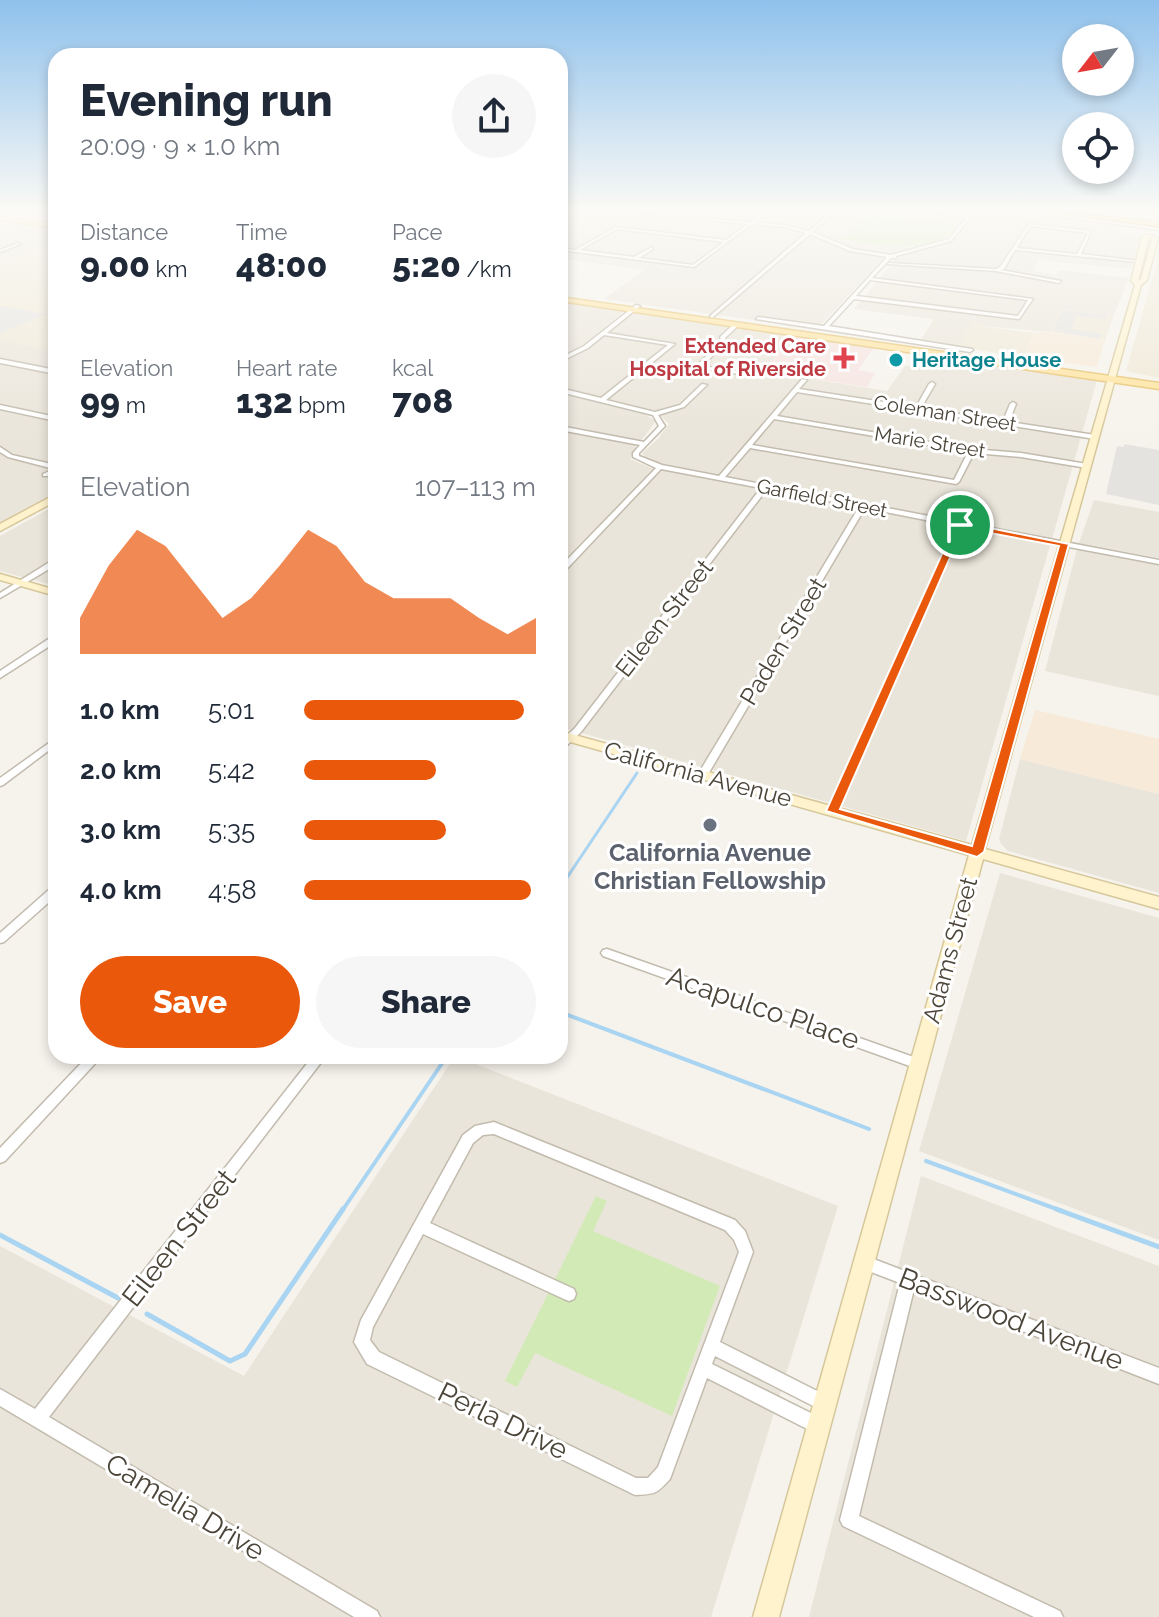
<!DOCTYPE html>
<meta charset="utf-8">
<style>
:root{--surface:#fff;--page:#f6f6f7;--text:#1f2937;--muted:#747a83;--accent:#ea580c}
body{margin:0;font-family:Raleway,sans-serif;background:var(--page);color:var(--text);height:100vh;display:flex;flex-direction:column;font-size:30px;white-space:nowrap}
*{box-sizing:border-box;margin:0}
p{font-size:26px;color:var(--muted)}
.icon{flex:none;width:44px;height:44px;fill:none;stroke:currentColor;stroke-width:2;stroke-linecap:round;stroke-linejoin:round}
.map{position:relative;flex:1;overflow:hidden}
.drawer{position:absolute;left:48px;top:48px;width:520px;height:1016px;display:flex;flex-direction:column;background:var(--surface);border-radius:24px;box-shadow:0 4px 12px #0003}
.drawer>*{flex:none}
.needle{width:52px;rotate:239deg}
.controls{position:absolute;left:1062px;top:24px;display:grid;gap:16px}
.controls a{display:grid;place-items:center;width:72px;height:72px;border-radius:50%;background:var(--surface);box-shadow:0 4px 12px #0003;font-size:40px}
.pin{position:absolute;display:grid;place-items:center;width:68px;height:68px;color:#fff;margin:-34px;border:4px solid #fff;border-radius:50%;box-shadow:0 2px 8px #0007}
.round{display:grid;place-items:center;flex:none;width:84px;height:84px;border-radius:42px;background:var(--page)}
.overview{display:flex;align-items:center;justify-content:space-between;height:136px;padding:0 32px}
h1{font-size:44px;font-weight:800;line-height:60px}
.stats{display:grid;grid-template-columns:repeat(3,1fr);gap:12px;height:136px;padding:8px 32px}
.stats div{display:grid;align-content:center}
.stats b{font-size:34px;font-weight:800}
.stats small{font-size:22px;font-weight:400}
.stats p{font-size:22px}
.chart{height:224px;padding:16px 32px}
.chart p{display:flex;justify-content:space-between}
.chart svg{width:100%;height:144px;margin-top:8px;fill:var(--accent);opacity:.7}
.action{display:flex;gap:16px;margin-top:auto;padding:16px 32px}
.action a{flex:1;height:92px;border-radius:48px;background:var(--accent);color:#fff;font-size:32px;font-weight:800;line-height:92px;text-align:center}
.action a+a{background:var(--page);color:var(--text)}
ul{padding:0 32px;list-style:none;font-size:26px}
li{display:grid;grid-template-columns:128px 96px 1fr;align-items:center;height:60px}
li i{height:20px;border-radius:10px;background:var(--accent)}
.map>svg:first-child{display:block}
.residential{fill:#eae5da}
.commercial{fill:#f7ead8}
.education{fill:#efe8d6}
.medical{fill:#f6e3e0}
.green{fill:#d2eab5}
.parking{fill:#e5e3e0}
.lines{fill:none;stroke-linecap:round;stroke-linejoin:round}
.stream-far2{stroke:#a9d4f2;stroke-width:3}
.stream-far1{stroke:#a9d4f2;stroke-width:4}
.stream{stroke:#a9d4f2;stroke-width:5}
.street-casing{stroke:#c2bbae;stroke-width:3}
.secondary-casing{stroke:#d6c79b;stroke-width:3}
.primary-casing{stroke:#e6c16a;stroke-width:3}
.highway-casing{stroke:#e0a43c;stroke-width:3}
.street{fill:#fff;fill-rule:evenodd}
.secondary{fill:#fff3cd;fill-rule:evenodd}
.primary{fill:#ffe39c;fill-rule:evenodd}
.highway{fill:#ffcf6e;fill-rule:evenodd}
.secondary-bridge-casing{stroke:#d6c79b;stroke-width:7;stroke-linecap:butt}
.secondary-bridge{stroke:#fff3cd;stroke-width:6}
.route{fill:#ea580c;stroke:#fff;stroke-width:2;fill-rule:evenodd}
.health-dot{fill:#e0444e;stroke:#fff;stroke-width:3}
.culture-dot{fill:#0f9aa8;stroke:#fff;stroke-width:3}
.worship-dot{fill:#6b7280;stroke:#fff;stroke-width:3}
.labels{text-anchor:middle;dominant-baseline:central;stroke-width:6;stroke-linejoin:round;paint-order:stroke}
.far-health-label{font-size:20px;font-weight:bold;fill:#be3a42;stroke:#fff;text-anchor:end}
.far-culture-label{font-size:20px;font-weight:bold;fill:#0d838f;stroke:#fff;text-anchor:start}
.far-street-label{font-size:20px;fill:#4b4439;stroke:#fff}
.street-label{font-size:24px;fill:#4b4439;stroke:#fff}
.worship-label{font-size:24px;font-weight:bold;fill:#5b616d;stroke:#fff}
.near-street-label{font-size:28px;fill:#4b4439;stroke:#fff}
</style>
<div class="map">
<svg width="1159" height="1617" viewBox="0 0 1159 1617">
<rect width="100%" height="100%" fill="#f6f3ec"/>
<path class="residential" d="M582,212H970L960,225L868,215L844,240L912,248L887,254L820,326L758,317L754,320L604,299L644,270L560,258V224Z
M977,212H1024L1114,223L1120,230L1119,234L1141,236L1131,269L1039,260L1033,271L1056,275L1059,270L1129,278L1114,315L1062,309L1051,332L972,325L959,346L920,341L934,319L854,309L899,255L950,242L962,232Z
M0,221L56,229V243L0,262Z
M560,300L626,310L577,349L560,357Z
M635,312L732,325L719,339L723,340L739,326L795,335L762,371L887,391L905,366L922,368L931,356L1097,380L1052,539L648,461L642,453L658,439L669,424L655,410L583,396L560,387V363L577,355Z
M0,340L56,351V497L0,528Z
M560,394L639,411L656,421L641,441L560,426Z
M560,430L636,445L630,459L651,468L1050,545L966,841L560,727Z
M1094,500L1159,512V558L1079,543Z
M56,505V586L0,571V536Z
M1077,549L1159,565V696L1045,671Z
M1020,759L1159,794V893L1008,851L1001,844L999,839Z
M1000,873L1159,918V1240L919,1151Z
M455,1056L838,1206L711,1617H0V1246L244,1376Z
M921,1176L1159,1266V1617H809Z"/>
<path class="commercial" d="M1046,332L1105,340L1097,367L1023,358L1034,333Z
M1035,710L1159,739V794L1020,759Z"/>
<path class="education" d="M1159,242V378L1126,371L1157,262L1155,260Z
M56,243V351L0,340V262Z
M1061,309L1114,315L1105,340L1051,332Z
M972,325L1034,333L1023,358L959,346Z"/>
<path class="medical" d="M795,335L875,346L858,370L875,373L867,387L761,371Z"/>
<path class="green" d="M869,215L960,225C931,259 882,244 843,240Z
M596,1196L607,1201L593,1231L720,1286L672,1416L535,1353L517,1387L505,1381Z"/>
<path class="parking" d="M0,306L47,314L0,333Z
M1062,310L1107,315L1106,319L1076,316L1071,329L1102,334L1100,339L1053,331Z
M1124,444L1159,450V505L1106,494L1117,446L1124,447Z"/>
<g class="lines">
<path class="stream-far2" d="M560,888L637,773"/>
<path class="stream-far1" d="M560,1012L869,1129
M926,1161L1062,1211
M342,1211L447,1056"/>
<path class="stream" d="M1056,1209L1159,1247
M0,1235L118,1298
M147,1314L230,1361L245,1354L343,1209"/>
<g class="street-casing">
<path id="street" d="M624,212L750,222L764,212H768L755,222L784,225L809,231L831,212H835L812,232L853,249L891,255L949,239L966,218L922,212L968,216L971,212H975L951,241L896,256V258H891L872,278L1033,299L1019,319L854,299L829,326L972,349L973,350L970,352L756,319L758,317L824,326L887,257L850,251L810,234L712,318L710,316L806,233L784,227L752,224L694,267L560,250V248L575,250L616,227L726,240L748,224ZM617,229L724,242L693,265L639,258L653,249L652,247L634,257L580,250ZM870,280L1028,300L1018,316L856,296Z
M1027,212H1037L1159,228V230Z
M1029,224L1091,231L1081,254L1139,261L1137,262L1015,250L1004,269L1001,270L1061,281L1059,283L996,271L887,264L889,263L996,269L1000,267ZM1030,226L1088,233L1077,254L1017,248Z
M18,243L21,244L0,252V250Z
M636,305L640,306L607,333L675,344L606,400L655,412L680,405L702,384L707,385L684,407L658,415L665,426L639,453V456L662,465L719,476L802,379L807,380L799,389L916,407L929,384L932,382L935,384L921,408L1003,421L1010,404L1013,402L1016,404L1009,422L1095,435L1098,437L1095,439L797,392L777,416L972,449L1021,453L1087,464L1090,466L1087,468L1021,457L974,453L959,482L956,484L750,448L725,477L1159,560V564L963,527L838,811L833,814L828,811L956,526L865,508L707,776L702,779L697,776L859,507L767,489L581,732L563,749L560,750V742L575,728L761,488L661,469L563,573H560V567L656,468L633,457V453L640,445L560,430V426L644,442L659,426L653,415L560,392V388L601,398L668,345L604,335L588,348L560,362V358L584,346ZM774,419L968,452L954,480L752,445Z
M734,324L739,325L725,338L727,342L702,366L752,373L754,374V376L696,368V366L722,341L720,337Z
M0,359L56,370V374L0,363Z
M0,405L56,417V421L0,409Z
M0,447L12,455L56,465V472L47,476H43V474L54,469L8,457L0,452Z
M53,560H56V565L0,598V593Z
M53,636H56V642L0,678V671Z
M56,738V745L3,785L0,786V778Z
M56,886V896L4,942L0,943V933L52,887Z
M607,949L922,1060L924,1064L922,1068L918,1069L603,956L601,953L603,950Z
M88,1056H102L5,1161L0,1163V1148Z
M313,1056H326L49,1417L377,1611L380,1617H354L0,1406V1389L35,1409Z
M494,1122L735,1220L745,1231L753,1252L720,1342L831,1398L833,1404L831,1410L825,1412L715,1356L712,1364L825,1420L827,1426L825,1432L819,1434L813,1432L707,1378L670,1479C656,1494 656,1494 635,1495L367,1364L354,1342L361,1320L463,1135L475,1126ZM494,1134L725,1230L734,1240L739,1252L658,1467L648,1478H636L379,1352L370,1340L373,1327L423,1234L564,1299L569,1301L574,1299L576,1294L574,1289L430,1223L473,1143L483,1135Z
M863,1255L1159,1368V1384L914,1289L859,1516L1060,1611L1063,1617H1034L843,1526L840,1520L900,1283L858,1267L856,1262L858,1257Z"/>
</g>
<g class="secondary-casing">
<path id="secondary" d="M573,212H580L560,223V219Z
M1147,234L1158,238L1147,280L1141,285L985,849L1159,897V909L983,859L779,1617H753L969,855L560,739V731L972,845L1135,285L1131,281L1142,237ZM1149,237L1152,239L1141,279L1138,281Z
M56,494V501L0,531V524Z
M0,574L56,590V596L0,580Z"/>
</g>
<g class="primary-casing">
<path id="primary" d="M0,216L56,224V228L0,220Z
M560,297L1159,383V389L560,301Z"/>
</g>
<g class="highway-casing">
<path id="highway" d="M1053,212L1159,222V226L1056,214Z"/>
</g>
<use href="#street" class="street"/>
<use href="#secondary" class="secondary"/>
<use href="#primary" class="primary"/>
<use href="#highway" class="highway"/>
<g class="secondary-bridge-casing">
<path id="secondary-bridge" d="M1154,220L1156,214"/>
</g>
<use href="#secondary-bridge" class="secondary-bridge"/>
</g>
<linearGradient id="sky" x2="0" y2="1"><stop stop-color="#8fc1ec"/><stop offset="0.48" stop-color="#fbfaf6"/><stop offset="1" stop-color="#fbfaf6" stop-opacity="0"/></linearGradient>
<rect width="1159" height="438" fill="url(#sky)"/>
<path class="route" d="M960,522L1069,544L984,852L977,857L826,811L955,525ZM963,528L1059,546L972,846L840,809Z"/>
<path class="health-dot" d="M840 346h8v8h8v8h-8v8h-8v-8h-8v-8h8z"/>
<circle class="culture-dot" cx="896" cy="360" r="8"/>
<circle class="worship-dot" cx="710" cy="825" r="8"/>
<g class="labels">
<g class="far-health-label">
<text x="826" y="346">Extended Care<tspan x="826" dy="23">Hospital of Riverside</tspan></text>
</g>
<g class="far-culture-label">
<text x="912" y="360">Heritage House</text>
</g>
<g class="far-street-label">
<text transform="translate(945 413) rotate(9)">Coleman Street</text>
<text transform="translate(930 442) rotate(9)">Marie Street</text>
<text transform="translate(822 498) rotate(11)">Garfield Street</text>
</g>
<g class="street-label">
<text transform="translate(664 618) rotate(-52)">Eileen Street</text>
<text transform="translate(783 641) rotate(-59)">Paden Street</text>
<text transform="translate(698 774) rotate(15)">California Avenue</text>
<text transform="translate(950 950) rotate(-75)">Adams Street</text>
</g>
<g class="worship-label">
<text x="710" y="852">California Avenue<tspan x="710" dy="28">Christian Fellowship</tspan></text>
</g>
<g class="near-street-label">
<text transform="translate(763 1008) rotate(19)">Acapulco Place</text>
<text transform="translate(179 1238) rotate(-52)">Eileen Street</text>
<text transform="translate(1011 1319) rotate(21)">Basswood Avenue</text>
<text transform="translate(503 1421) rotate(26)">Perla Drive</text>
<text transform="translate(185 1507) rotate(31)">Camelia Drive</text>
</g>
</g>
</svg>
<div class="controls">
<a><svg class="needle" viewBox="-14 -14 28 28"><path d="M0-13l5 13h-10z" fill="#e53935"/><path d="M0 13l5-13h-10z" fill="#747a83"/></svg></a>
<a><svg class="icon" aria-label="locate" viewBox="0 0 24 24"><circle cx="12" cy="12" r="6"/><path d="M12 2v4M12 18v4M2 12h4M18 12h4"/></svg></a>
</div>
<div class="pin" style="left:960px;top:525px;background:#1e9e55"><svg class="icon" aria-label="arrive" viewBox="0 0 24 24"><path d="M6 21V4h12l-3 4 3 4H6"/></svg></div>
<section class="drawer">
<div class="overview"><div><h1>Evening run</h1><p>20:09 · 9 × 1.0 km</p></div><a class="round"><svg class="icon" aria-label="share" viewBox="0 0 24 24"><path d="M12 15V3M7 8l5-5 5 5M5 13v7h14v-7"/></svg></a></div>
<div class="stats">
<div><p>Distance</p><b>9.00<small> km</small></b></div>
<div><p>Time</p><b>48:00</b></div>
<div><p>Pace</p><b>5:20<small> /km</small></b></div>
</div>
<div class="stats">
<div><p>Elevation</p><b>99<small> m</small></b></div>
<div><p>Heart rate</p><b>132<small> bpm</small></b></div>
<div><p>kcal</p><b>708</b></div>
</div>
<div class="chart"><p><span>Elevation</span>107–113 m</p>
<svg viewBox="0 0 160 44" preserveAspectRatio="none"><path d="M0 44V33L10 17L20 6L30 11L40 22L50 33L60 27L70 17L80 6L90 11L100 22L110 27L120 27L130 27L140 33L150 38L160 33V44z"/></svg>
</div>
<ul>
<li><b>1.0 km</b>5:01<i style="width:95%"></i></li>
<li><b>2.0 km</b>5:42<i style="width:57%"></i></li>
<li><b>3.0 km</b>5:35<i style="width:61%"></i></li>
<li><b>4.0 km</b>4:58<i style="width:98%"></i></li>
</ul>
<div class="action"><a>Save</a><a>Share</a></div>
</section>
</div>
